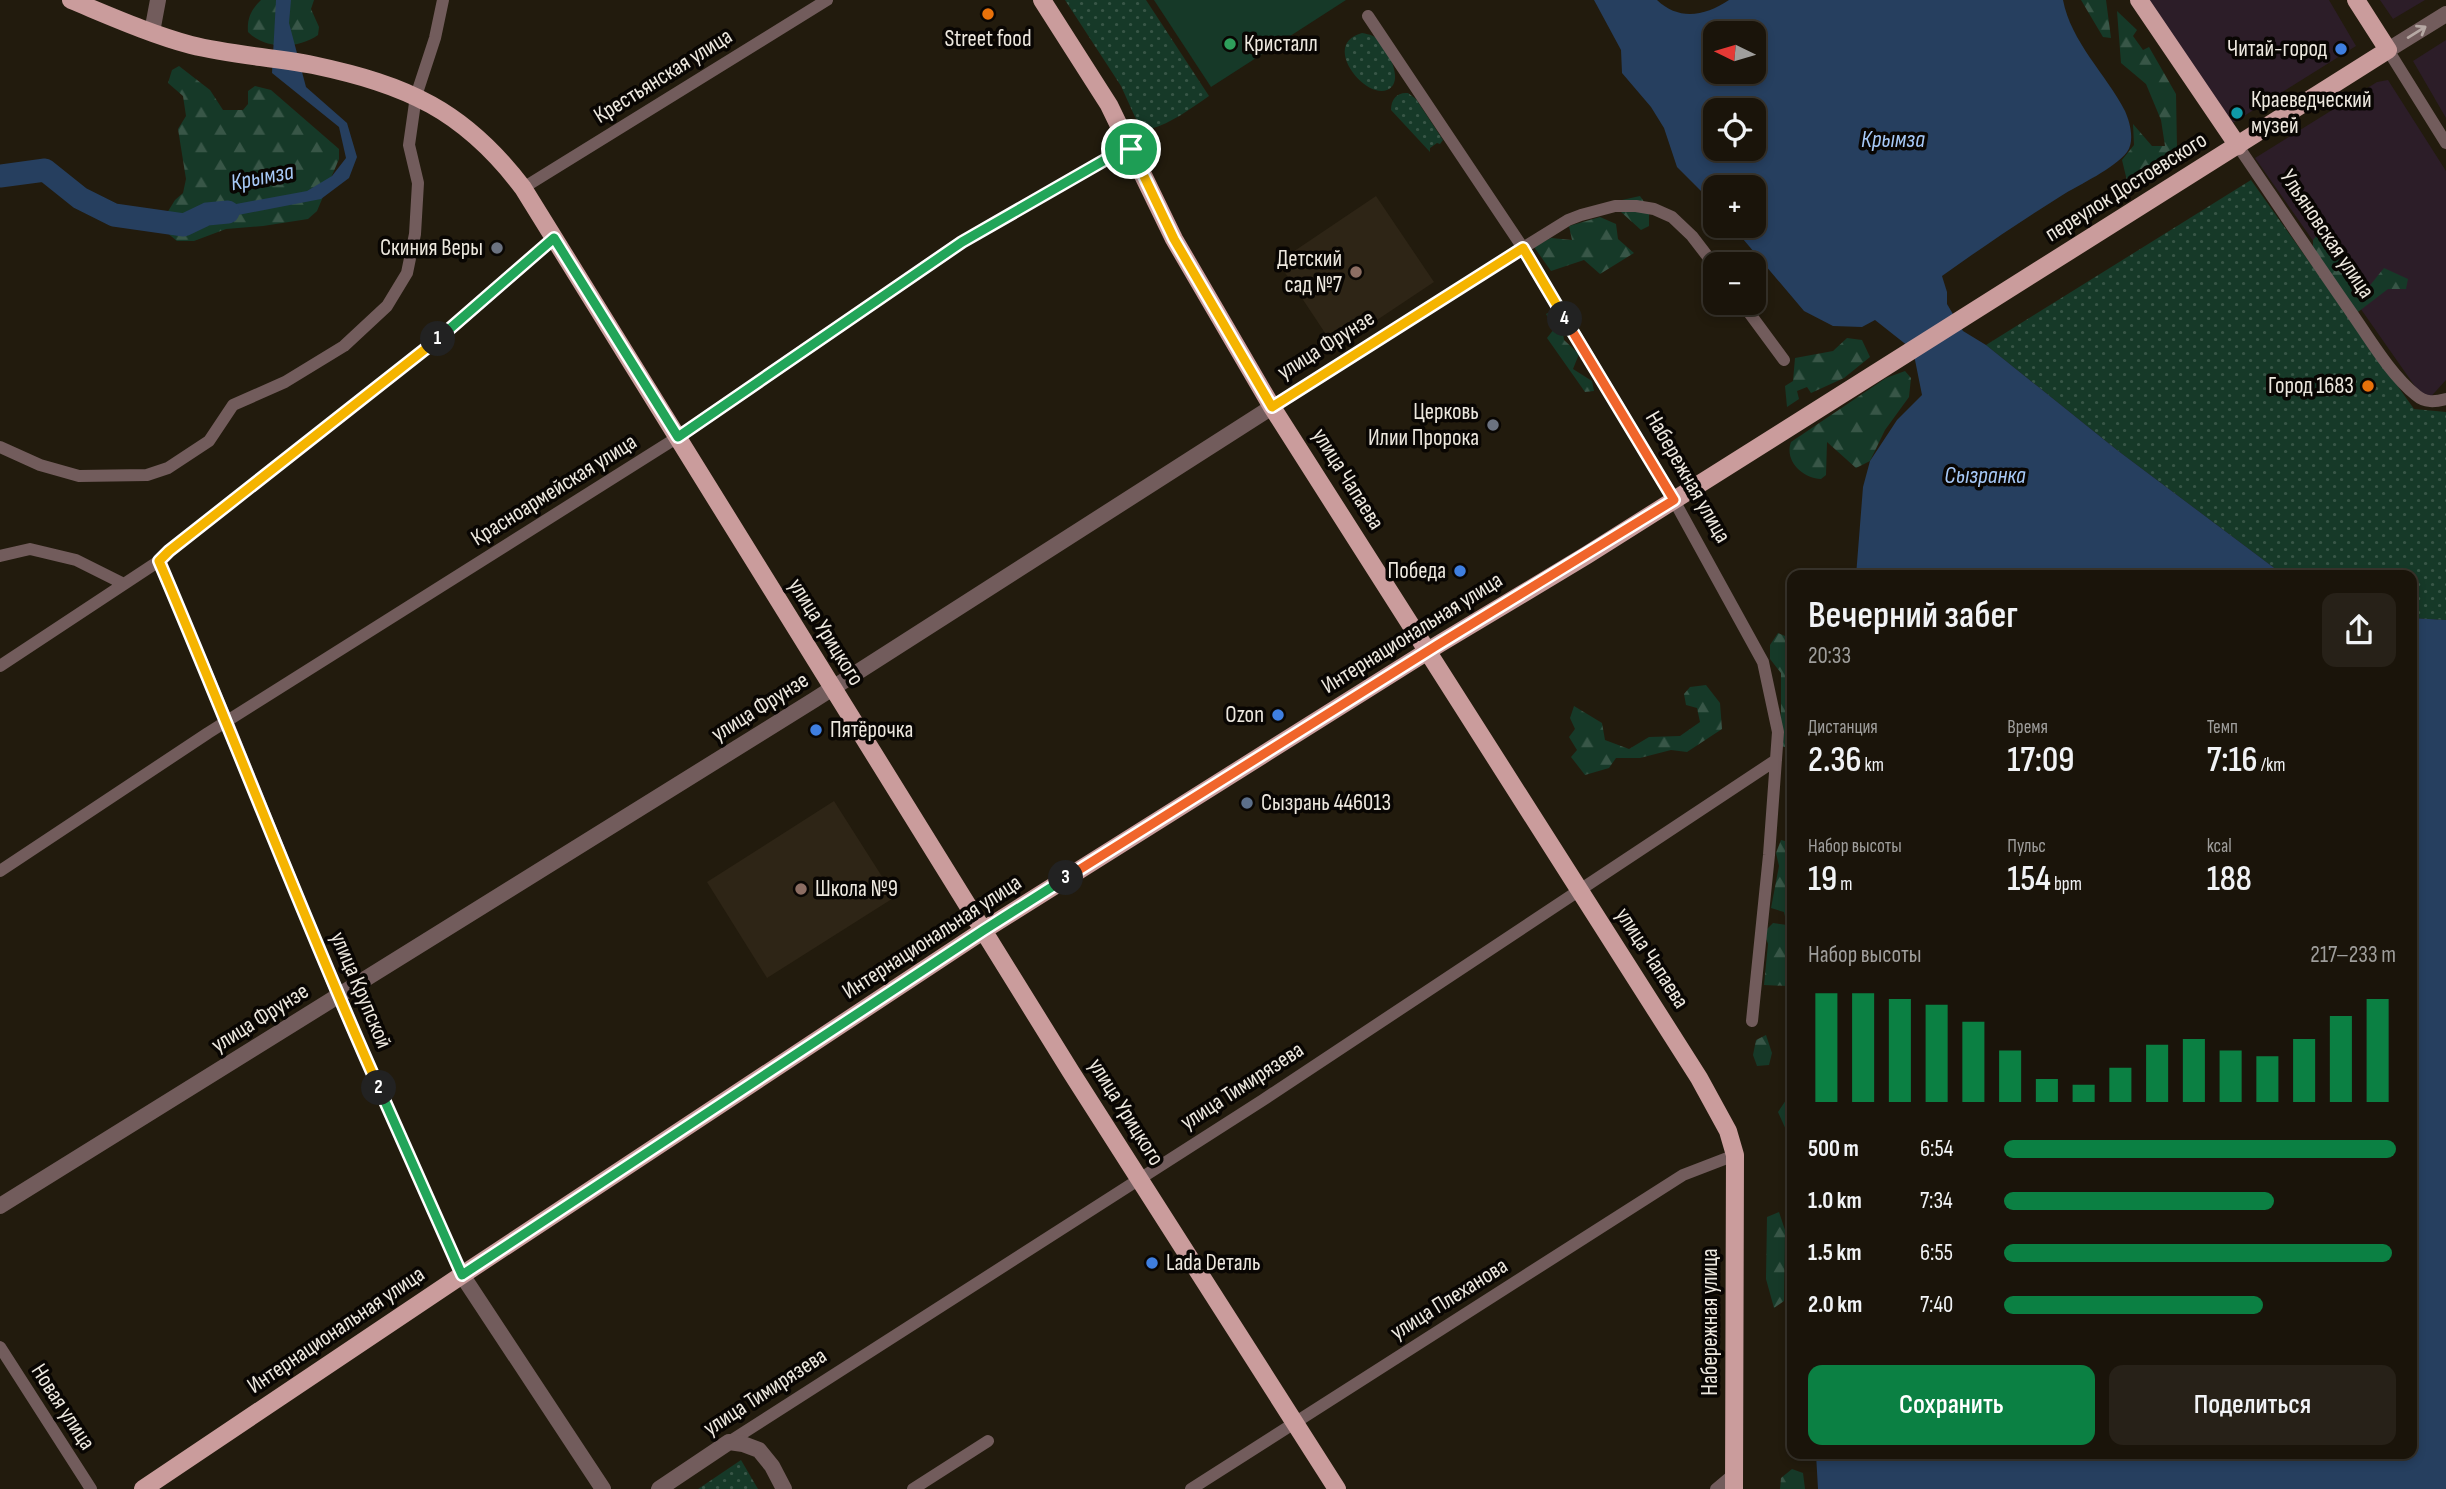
<!DOCTYPE html>
<html lang="ru">
<meta charset="utf-8">
<style>
:root{--surface:#1a140a;--page:#272118;--text:#f1f3f6;--muted:#9f9e9c;--line:#38332b;--accent:#0b8043}
body{margin:0;font-family:"Sofia Sans Condensed",sans-serif;background:var(--page);color:var(--text);height:100vh;display:flex;flex-direction:column;font-size:26px;white-space:nowrap}
*{box-sizing:border-box;margin:0}
p{font-size:23px;color:var(--muted)}
.icon{flex:none;width:38px;height:38px;fill:none;stroke:currentColor;stroke-width:2;stroke-linecap:round;stroke-linejoin:round}
.map{position:relative;flex:1;overflow:hidden}
.drawer{position:absolute;left:1787px;top:570px;width:630px;height:889px;display:flex;flex-direction:column;background:var(--surface);border-radius:14px;box-shadow:0 4px 10px #0003,0 0 0 2px var(--line)}
.drawer>*{flex:none}
.needle{width:46px;rotate:275deg}
.tools{position:absolute;left:1703px;top:21px;display:grid;gap:14px}
.tools a{display:grid;place-items:center;width:63px;height:63px;border-radius:14px;background:var(--surface);box-shadow:0 4px 10px #0003,0 0 0 2px var(--line);font-size:35px}
.pin{position:absolute;display:grid;place-items:center;width:60px;height:60px;color:#fff;margin:-30px;border:4px solid #fff;border-radius:50%;box-shadow:0 2px 7px #0007}
.km{position:absolute;width:35px;height:35px;margin:-18px;border-radius:50%;background:#222;color:#fff;font-size:19px;line-height:35px;text-align:center}
.round{display:grid;place-items:center;flex:none;width:74px;height:74px;border-radius:14px;background:var(--page)}
.headline{display:flex;align-items:center;justify-content:space-between;height:119px;padding:0 21px}
h1{font-size:38px;font-weight:600;line-height:52px}
.metrics{display:grid;grid-template-columns:repeat(3,1fr);gap:10px;height:119px;padding:7px 21px}
.metrics div{display:grid;align-content:center}
.metrics b{font-size:35px;font-weight:600}
.metrics small{font-size:19px;font-weight:400}
.metrics p{font-size:19px}
.chart{height:196px;padding:14px 21px}
.chart p{display:flex;justify-content:space-between}
.chart svg{width:100%;height:126px;margin-top:7px;stroke:var(--accent);stroke-width:6}
.cta{display:flex;gap:14px;margin-top:auto;padding:14px 21px}
.cta a{flex:1;height:80px;border-radius:14px;background:var(--accent);color:#fff;font-size:28px;font-weight:600;line-height:80px;text-align:center}
.cta a+a{background:var(--page);color:var(--text)}
ul{padding:0 21px;list-style:none;font-size:23px}
li{display:grid;grid-template-columns:112px 84px 1fr;align-items:center;height:52px}
li i{height:18px;border-radius:9px;background:var(--accent)}
.map>svg:first-child{display:block}
.commercial{fill:#2c1d28}
.education{fill:#2e2516}
.grass{fill:url(#grass-dots)}
.forest{fill:url(#forest-firs)}
.garden{fill:#163928}
.water{fill:#263f5f;fill-rule:evenodd}
.lines{fill:none;stroke-linecap:round;stroke-linejoin:round}
.river{stroke:#263f5f;stroke-width:23}
.minor{stroke:#725c5c;stroke-width:12}
.tertiary{stroke:#725c5c;stroke-width:16}
.primary{stroke:#ca9c9c;stroke-width:18}
.oneway{stroke:#b6a9a4}
.split-1-casing{stroke:#fff;stroke-width:14}
.split-2-casing{stroke:#fff;stroke-width:14}
.split-3-casing{stroke:#fff;stroke-width:14}
.split-4-casing{stroke:#fff;stroke-width:14}
.split-5-casing{stroke:#fff;stroke-width:14}
.split-1{stroke:#22a559;stroke-width:9}
.split-2{stroke:#f5b400;stroke-width:9}
.split-3{stroke:#22a559;stroke-width:9}
.split-4{stroke:#f0652b;stroke-width:9}
.split-5{stroke:#f5b400;stroke-width:9}
.food-dot{fill:#e8710a;stroke:#090603;stroke-width:2.5}
.leisure-dot{fill:#2e9e5b;stroke:#090603;stroke-width:2.5}
.shop-dot{fill:#3f7fe0;stroke:#090603;stroke-width:2.5}
.culture-dot{fill:#0f9aa8;stroke:#090603;stroke-width:2.5}
.worship-dot{fill:#6b7280;stroke:#090603;stroke-width:2.5}
.education-dot{fill:#8d6e63;stroke:#090603;stroke-width:2.5}
.service-dot{fill:#5c6f8a;stroke:#090603;stroke-width:2.5}
.labels{text-anchor:middle;dominant-baseline:central;stroke-width:7;stroke-linejoin:round;paint-order:stroke}
.poi-label{font-size:23px;fill:#ede8df;stroke:#090603;text-anchor:end}
.street-label{font-size:23px;fill:#ede8df;stroke:#090603}
.water-label{font-size:24px;font-style:italic;fill:#a7c9f7;stroke:#090603}
</style>
<div class="map">
<svg width="2446" height="1489" viewBox="0 0 2446 1489">
<defs>
<pattern id="grass-dots" width="8" height="8" patternUnits="userSpaceOnUse" patternTransform="scale(1.75)"><rect width="8" height="8" fill="#163928"/><path d="M2 2h.1M6 6h.1" fill="none" stroke="#385647" stroke-width="1.8" stroke-linecap="round"/></pattern>
<pattern id="forest-firs" width="22" height="20" patternUnits="userSpaceOnUse" patternTransform="scale(1.75)"><rect width="22" height="20" fill="#163928"/><path d="M5 1l3.5 6h-7zM16 11l3.5 6h-7z" fill="#385647"/></pattern>
</defs>
<rect width="100%" height="100%" fill="#221b0d"/>
<path class="commercial" d="M2148,0H2329L2356,46L2228,126Z
M2380,0H2425L2393,19Z
M2446,40V118L2413,61Z
M2388,80L2446,171V380L2426,402L2255,158L2377,82Z"/>
<path class="education" d="M1376,196L1434,282L1335,348L1278,262Z
M834,801L895,897L767,978L707,882Z"/>
<path class="grass" d="M1065,0H1146L1209,96C1190,109 1172,123 1150,129L1141,125L1135,117L1121,86Z
M1362,33C1366,34 1369,34 1373,36C1385,42 1407,82 1387,90C1365,99 1320,44 1362,33Z
M1408,93L1416,99L1443,140L1440,144L1437,143L1430,148V152L1391,110C1391,99 1397,92 1408,93Z
M2251,180L2414,409L2446,412V620L2412,618V576H2285L2117,450L1986,345Z
M741,1460L758,1489H698Z"/>
<path class="forest" d="M261,0H314L311,9L319,27L318,35C298,49 266,50 248,32C247,18 251,10 261,0Z
M2081,0H2106L2111,38L2103,37Z
M2117,11L2137,30L2133,36L2143,50L2149,47L2176,94L2177,148L2164,169L2130,193L2122,160L2134,145L2133,124L2152,146H2165L2161,120L2146,84L2121,63Z
M179,66L210,90L223,110H243L248,104V91L255,86L271,90L339,149V159L317,211L308,219L263,226L226,229L194,241H177L166,232L167,213L175,200L183,193L186,179L178,129L186,116L183,96L168,83L172,70Z
M1640,196L1649,209V226L1641,230L1621,212L1622,200Z
M1600,217L1616,224L1618,239L1634,253L1600,274L1584,260L1551,271L1534,247L1551,238L1572,240L1569,226Z
M2318,234L2334,241L2359,282L2367,289L2384,268L2408,279L2406,289H2388L2354,315L2313,252V240Z
M1553,310L1562,326L1564,340L1579,354L1573,369L1592,381L1594,391L1585,392L1547,338L1554,329L1546,314Z
M1847,338L1862,340L1870,357L1844,378L1811,393L1807,387L1797,391L1799,399L1787,407L1785,386L1793,381L1795,358L1833,351Z
M1905,371L1911,378L1909,397L1885,430L1870,461L1856,468L1827,442L1826,475L1821,479C1803,478 1784,461 1791,442L1886,378Z
M1778,633L1792,639V749L1781,746V673L1770,659V645Z
M1706,685L1720,703L1722,729L1687,752L1671,750L1640,758H1616L1609,768L1585,775L1571,757L1577,750L1569,737L1575,729L1570,718L1574,706L1602,723L1605,740L1629,749L1649,737L1680,736L1700,722L1697,708L1686,705L1684,694L1690,687Z
M1781,840L1792,843V959L1787,986L1764,985L1768,944L1764,932L1773,923L1787,925L1784,912L1771,908L1779,866L1776,853Z
M1766,1035L1772,1053L1769,1065L1757,1066L1753,1055L1756,1040Z
M1792,1091V1143L1778,1112Z
M1779,1212L1785,1230L1784,1301L1774,1308L1766,1279L1767,1217Z
M1792,1469L1803,1473L1805,1489H1780L1781,1478Z"/>
<path class="garden" d="M1154,0H1346L1211,87Z"/>
<path class="water" d="M276,0H291L289,23L306,87L347,123L357,157L349,178L321,199L238,215L202,225L198,215L236,204L307,191L332,176L346,158L339,127L272,73Z
M1594,0H1657C1679,21 1705,16 1729,0H2063C2071,42 2106,74 2125,111C2130,122 2135,141 2127,152C2114,169 2080,184 2061,196C2021,221 1981,248 1942,276L1947,292V304L1963,331L1986,345L2117,450L2285,576H1856L1863,487L1870,461L1897,420L1922,395L1913,350L1875,320L1862,327L1833,326L1804,311L1732,226H1754V187H1715V205L1677,167L1664,128L1651,107L1622,73L1621,50ZM1715,33H1754V72H1715ZM1715,110H1754V149H1715Z
M2412,618L2446,620V1489H1818L1816,1454H2412Z"/>
<g class="lines">
<path class="river" d="M0,176L45,170L80,198L114,215L184,225L207,214L228,212"/>
<path class="minor" d="M1368,16L1523,248L1665,484L1763,662L1778,732L1769,855L1752,1021
M2388,50L2446,143
M2238,146C2276,202 2314,259 2353,315C2371,341 2391,375 2416,395C2425,403 2435,402 2446,399
M523,188L827,0
M1742,303L1784,360
M1272,407L1523,248L1568,220L1581,215L1615,206H1636L1654,209L1672,217L1692,236L1715,266
M0,447L40,465L79,476L147,475L168,468L209,441L233,405L285,382L344,346L387,306L407,273L415,234L418,183L409,145L416,96L435,38L443,0
M0,556L30,549L76,560L124,584
M159,561L227,721L338,996L462,1275
M0,666L159,561L169,551L447,332L554,238
M0,871L208,733L678,437L962,242L1117,153L1131,149
M0,1347L91,1489
M729,1442L1263,1100L1776,760
M913,1489L988,1441
M1191,1489L1683,1175L1735,1155
M1716,1489L1735,1473"/>
<path class="tertiary" d="M152,32L158,0
M2388,50L2446,14
M0,1206L814,700L1272,407
M462,1275L603,1489
M659,1489L729,1442L743,1444L759,1450L772,1466L784,1489"/>
<path class="primary" d="M71,0C110,16 150,34 191,45C231,55 272,57 313,65C407,85 464,110 523,188L1071,1072L1337,1489
M1042,0L1109,105L1174,239L1272,407L1699,1078L1728,1131L1735,1155L1734,1489
M2139,0L2238,146
M143,1489L462,1275L984,930L1439,644L1587,555L2388,50L2356,0"/>
</g>
<defs><path id="oneway-shaft" d="M-6 0H5M1.5-3L5.5 0L1.5 3" fill="none" stroke-width="1.6" stroke-linecap="round" stroke-linejoin="round" transform="scale(1.75)"/></defs>
<use class="oneway" href="#oneway-shaft" transform="translate(2417 32) rotate(-32)"/>
<g class="lines">
<g class="split-1-casing">
<path id="split-1" d="M438,339L554,238L678,437L962,242L1117,153L1131,149"/>
</g>
<g class="split-2-casing">
<path id="split-2" d="M379,1088C301,914 234,736 159,561L169,551L438,339"/>
</g>
<g class="split-3-casing">
<path id="split-3" d="M379,1088L462,1275L984,930L1066,878"/>
</g>
<g class="split-4-casing">
<path id="split-4" d="M1066,878L1439,644L1674,500L1565,319"/>
</g>
<g class="split-5-casing">
<path id="split-5" d="M1131,149L1174,239L1272,407L1523,248L1565,319"/>
</g>
<use href="#split-1" class="split-1"/>
<use href="#split-2" class="split-2"/>
<use href="#split-3" class="split-3"/>
<use href="#split-4" class="split-4"/>
<use href="#split-5" class="split-5"/>
</g>
<g class="food-dot">
<circle cx="988" cy="14" r="7"/>
<circle cx="2368" cy="386" r="7"/>
</g>
<circle class="leisure-dot" cx="1230" cy="44" r="7"/>
<g class="shop-dot">
<circle cx="2341" cy="49" r="7"/>
<circle cx="1460" cy="571" r="7"/>
<circle cx="1278" cy="715" r="7"/>
<circle cx="816" cy="730" r="7"/>
<circle cx="1152" cy="1263" r="7"/>
</g>
<circle class="culture-dot" cx="2237" cy="113" r="7"/>
<g class="worship-dot">
<circle cx="497" cy="248" r="7"/>
<circle cx="1493" cy="425" r="7"/>
</g>
<g class="education-dot">
<circle cx="1356" cy="272" r="7"/>
<circle cx="801" cy="889" r="7"/>
</g>
<circle class="service-dot" cx="1247" cy="803" r="7"/>
<g class="labels">
<g class="poi-label">
<text x="988" y="39" text-anchor="middle">Street food</text>
<text x="1244" y="44" text-anchor="start">Кристалл</text>
<text x="2327" y="49">Читай-город</text>
<text x="2251" y="100" text-anchor="start">Краеведческий<tspan x="2251" dy="26">музей</tspan></text>
<text x="483" y="248">Скиния Веры</text>
<text x="1342" y="259">Детский<tspan x="1342" dy="26">сад №7</tspan></text>
<text x="2354" y="386">Город 1683</text>
<text x="1479" y="412">Церковь<tspan x="1479" dy="26">Илии Пророка</tspan></text>
<text x="1446" y="571">Победа</text>
<text x="1264" y="715">Ozon</text>
<text x="830" y="730" text-anchor="start">Пятёрочка</text>
<text x="1261" y="803" text-anchor="start">Сызрань 446013</text>
<text x="815" y="889" text-anchor="start">Школа №9</text>
<text x="1166" y="1263" text-anchor="start">Lada Dеталь</text>
</g>
<g class="street-label">
<text transform="translate(663 76) rotate(-32)">Крестьянская улица</text>
<text transform="translate(2126 187) rotate(-32)">переулок Достоевского</text>
<text transform="translate(2327 234) rotate(56)">Ульяновская улица</text>
<text transform="translate(1326 345) rotate(-32)">улица Фрунзе</text>
<text transform="translate(1688 477) rotate(60)">Набережная улица</text>
<text transform="translate(1348 479) rotate(58)">улица Чапаева</text>
<text transform="translate(554 490) rotate(-32)">Красноармейская улица</text>
<text transform="translate(826 632) rotate(58)">улица Урицкого</text>
<text transform="translate(1412 633) rotate(-32)">Интернациональная улица</text>
<text transform="translate(760 707) rotate(-32)">улица Фрунзе</text>
<text transform="translate(932 937) rotate(-33)">Интернациональная улица</text>
<text transform="translate(1652 958) rotate(57)">улица Чапаева</text>
<text transform="translate(361 990) rotate(67)">улица Крупской</text>
<text transform="translate(260 1018) rotate(-32)">улица Фрунзе</text>
<text transform="translate(1242 1086) rotate(-33)">улица Тимирязева</text>
<text transform="translate(1126 1112) rotate(58)">улица Урицкого</text>
<text transform="translate(1449 1299) rotate(-32)">улица Плеханова</text>
<text transform="translate(1710 1322) rotate(-90)">Набережная улица</text>
<text transform="translate(336 1330) rotate(-34)">Интернациональная улица</text>
<text transform="translate(765 1392) rotate(-33)">улица Тимирязева</text>
<text transform="translate(63 1407) rotate(57)">Новая улица</text>
</g>
<g class="water-label">
<text x="1893" y="139">Крымза</text>
<text transform="translate(262 177) rotate(-11)">Крымза</text>
<text x="1985" y="475">Сызранка</text>
</g>
</g>
</svg>
<div class="tools">
<a><svg class="needle" viewBox="-14 -14 28 28"><path d="M0-13l5 13h-10z" fill="#e53935"/><path d="M0 13l5-13h-10z" fill="#9f9e9c"/></svg></a>
<a><svg class="icon" aria-label="locate" viewBox="0 0 24 24"><circle cx="12" cy="12" r="6"/><path d="M12 2v4M12 18v4M2 12h4M18 12h4"/></svg></a>
<a>+</a>
<a>−</a>
</div>
<div class="pin" style="left:1131px;top:149px;background:#1e9e55"><svg class="icon" aria-label="arrive" viewBox="0 0 24 24"><path d="M6 21V4h12l-3 4 3 4H6"/></svg></div>
<b class="km" style="left:438px;top:339px">1</b>
<b class="km" style="left:379px;top:1088px">2</b>
<b class="km" style="left:1066px;top:878px">3</b>
<b class="km" style="left:1565px;top:319px">4</b>
<section class="drawer">
<div class="headline"><div><h1>Вечерний забег</h1><p>20:33</p></div><a class="round"><svg class="icon" aria-label="share" viewBox="0 0 24 24"><path d="M12 15V3M7 8l5-5 5 5M5 13v7h14v-7"/></svg></a></div>
<div class="metrics">
<div><p>Дистанция</p><b>2.36<small> km</small></b></div>
<div><p>Время</p><b>17:09</b></div>
<div><p>Темп</p><b>7:16<small> /km</small></b></div>
</div>
<div class="metrics">
<div><p>Набор высоты</p><b>19<small> m</small></b></div>
<div><p>Пульс</p><b>154<small> bpm</small></b></div>
<div><p>kcal</p><b>188</b></div>
</div>
<div class="chart"><p><span>Набор высоты</span>217–233 m</p>
<svg viewBox="0 0 160 44" preserveAspectRatio="none"><path d="M5 44V6M15 44V6M25 44V8M35 44V10M45 44V16M55 44V26M65 44V36M75 44V38M85 44V32M95 44V24M105 44V22M115 44V26M125 44V28M135 44V22M145 44V14M155 44V8"/></svg>
</div>
<ul>
<li><b>500 m</b>6:54<i style="width:100%"></i></li>
<li><b>1.0 km</b>7:34<i style="width:69%"></i></li>
<li><b>1.5 km</b>6:55<i style="width:99%"></i></li>
<li><b>2.0 km</b>7:40<i style="width:66%"></i></li>
</ul>
<div class="cta"><a>Сохранить</a><a>Поделиться</a></div>
</section>
</div>
